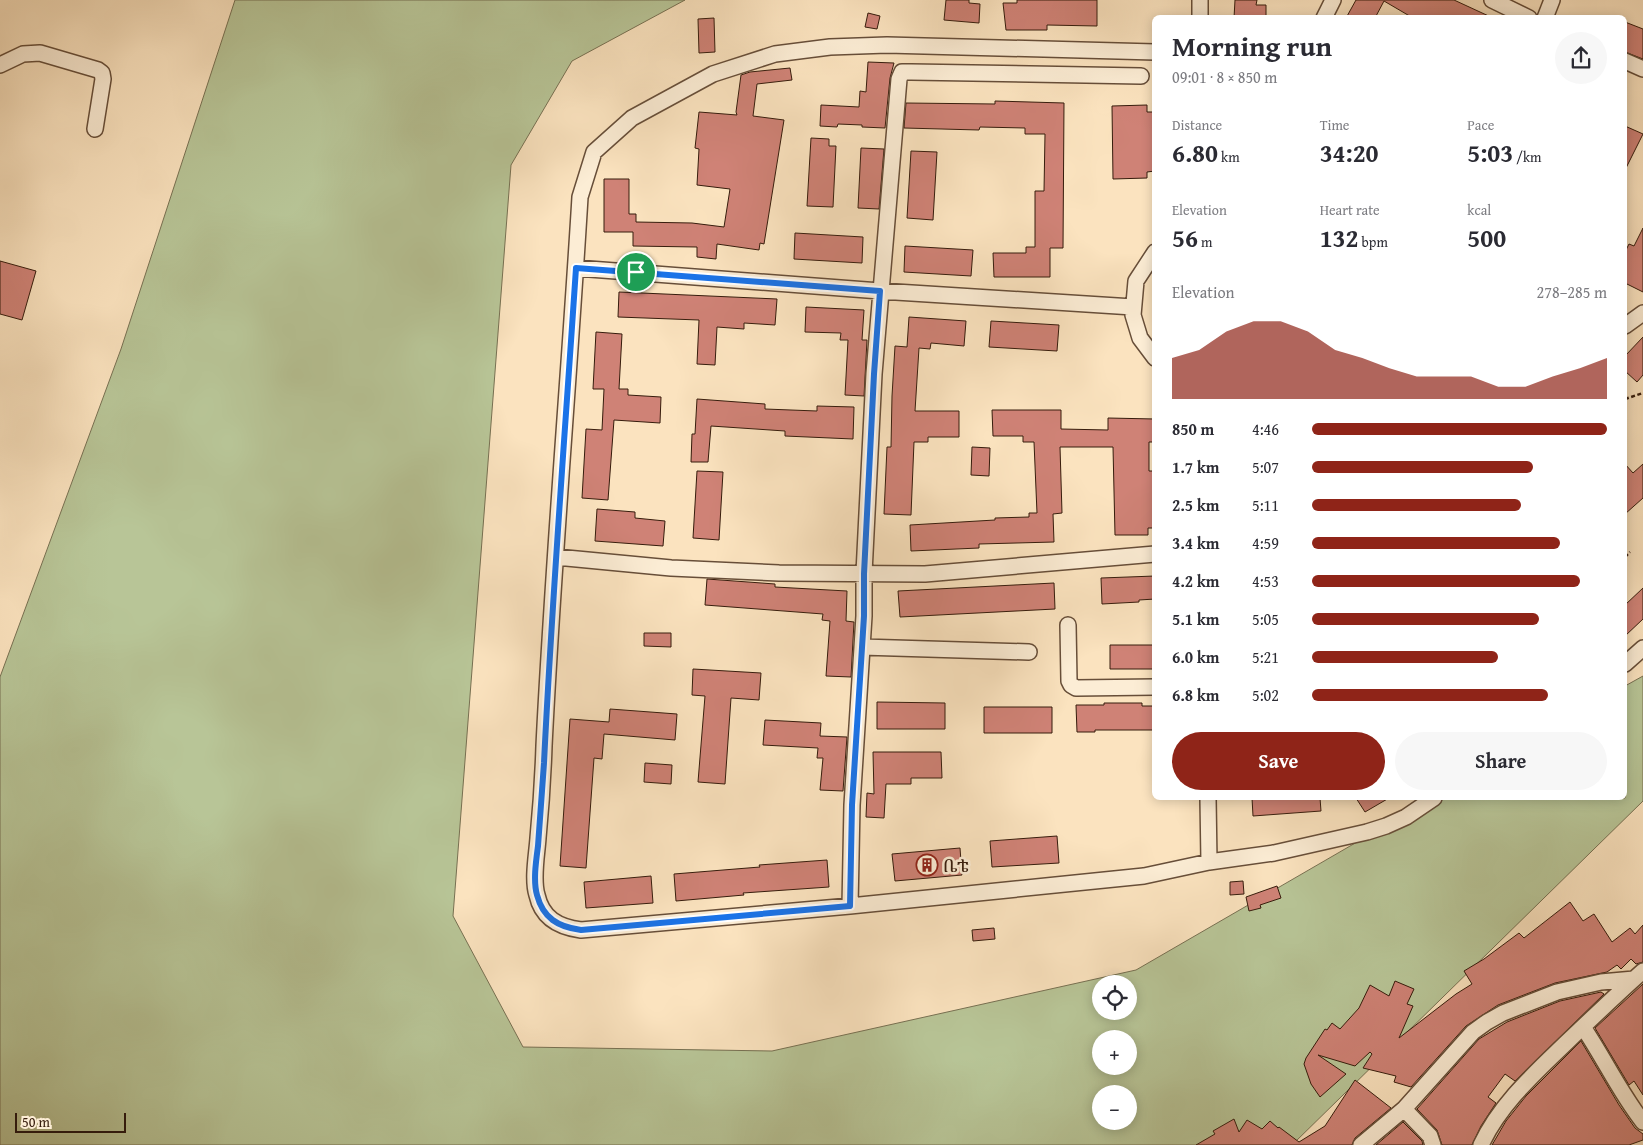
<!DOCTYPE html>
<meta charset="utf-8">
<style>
:root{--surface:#fff;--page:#f7f7f7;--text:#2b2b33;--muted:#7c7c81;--accent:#8f2418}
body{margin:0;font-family:"Gentium Book Plus","Noto Serif Ethiopic",serif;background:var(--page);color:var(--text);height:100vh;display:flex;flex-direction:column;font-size:19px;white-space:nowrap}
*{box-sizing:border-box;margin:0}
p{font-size:16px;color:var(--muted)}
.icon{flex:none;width:28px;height:28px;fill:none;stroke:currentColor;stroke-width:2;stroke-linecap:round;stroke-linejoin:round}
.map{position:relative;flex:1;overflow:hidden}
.panel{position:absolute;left:1152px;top:15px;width:475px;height:785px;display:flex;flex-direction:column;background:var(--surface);border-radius:8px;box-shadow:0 2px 12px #0003}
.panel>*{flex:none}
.fabs{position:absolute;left:1092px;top:975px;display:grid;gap:10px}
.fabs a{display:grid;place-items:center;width:45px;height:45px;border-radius:50%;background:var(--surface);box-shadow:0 2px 12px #0003;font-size:25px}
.scale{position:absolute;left:15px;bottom:12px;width:111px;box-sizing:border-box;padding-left:5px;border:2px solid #361c0c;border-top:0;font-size:14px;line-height:18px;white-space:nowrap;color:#361c0c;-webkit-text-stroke:4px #fcedd5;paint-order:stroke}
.pin{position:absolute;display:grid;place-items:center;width:42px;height:42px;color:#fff;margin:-21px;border:2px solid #fff;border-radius:50%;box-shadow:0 1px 5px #0007}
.round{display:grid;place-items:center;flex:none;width:52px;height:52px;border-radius:26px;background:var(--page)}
.overview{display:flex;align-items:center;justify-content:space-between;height:85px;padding:0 20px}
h1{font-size:28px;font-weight:700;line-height:38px}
.metrics{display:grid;grid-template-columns:repeat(3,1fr);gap:8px;height:85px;padding:5px 20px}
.metrics div{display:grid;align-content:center}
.metrics b{font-size:25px;font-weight:700}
.metrics small{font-size:14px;font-weight:400}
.metrics p{font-size:14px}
.chart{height:140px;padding:10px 20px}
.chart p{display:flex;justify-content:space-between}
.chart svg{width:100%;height:90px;margin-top:5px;fill:var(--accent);opacity:.7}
.action{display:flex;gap:10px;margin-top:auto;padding:10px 20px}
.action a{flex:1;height:58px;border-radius:30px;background:var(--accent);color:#fff;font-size:20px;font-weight:700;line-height:58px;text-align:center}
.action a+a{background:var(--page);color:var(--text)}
ul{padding:0 20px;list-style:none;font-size:16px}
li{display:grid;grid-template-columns:80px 60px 1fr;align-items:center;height:38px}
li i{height:12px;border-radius:6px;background:var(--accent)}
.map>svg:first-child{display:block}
.green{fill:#b8c597;stroke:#777052;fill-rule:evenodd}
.building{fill:#cf8276;stroke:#361c0c}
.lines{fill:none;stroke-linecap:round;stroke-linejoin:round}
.minor-casing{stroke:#674e39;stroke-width:18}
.path{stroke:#361c0c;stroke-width:2.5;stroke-dasharray:4 2.5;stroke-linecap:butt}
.minor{stroke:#fcedd5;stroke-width:15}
.route-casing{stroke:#fff;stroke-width:10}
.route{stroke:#1a73e8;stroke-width:6}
.labels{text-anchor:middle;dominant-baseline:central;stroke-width:5;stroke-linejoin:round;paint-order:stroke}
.poi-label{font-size:18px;fill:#361c0c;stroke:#fcedd5;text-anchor:start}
</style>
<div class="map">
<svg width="1643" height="1145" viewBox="0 0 1643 1145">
<rect width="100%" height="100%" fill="#fbe3bf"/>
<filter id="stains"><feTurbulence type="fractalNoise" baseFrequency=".004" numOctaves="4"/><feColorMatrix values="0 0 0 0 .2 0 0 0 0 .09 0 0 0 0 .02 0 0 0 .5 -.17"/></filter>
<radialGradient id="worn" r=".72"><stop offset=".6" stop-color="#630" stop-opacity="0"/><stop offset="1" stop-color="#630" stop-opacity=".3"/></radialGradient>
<path class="green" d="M235,0H685L572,61L511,165L453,916L523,1047L772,1051L1136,970L1433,798H1625V686L1643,676V801L1292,1145H0V677L121,349ZM1101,984H1129V1011H1101ZM1101,1039H1129V1066H1101ZM1101,1094H1129V1121H1101Z"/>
<path class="building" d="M946,0H969V3L980,4L979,23L944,20Z
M1017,0H1097V26L1047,25V30H1006L1003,3H1017Z
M1235,0H1257L1256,5H1266V18H1234Z
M1356,0H1454L1493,18H1413L1384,1L1375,18H1346Z
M868,13L880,16L877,29L865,27Z
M714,18L715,52L699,53L698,19Z
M1625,22L1643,29V59L1625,52Z
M868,62L894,63L890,78L885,128L862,127V125L838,124L837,127L820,126L821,105L859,107L860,91L866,92Z
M790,68L792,80L757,84L753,116L784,120L764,244L760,243L759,250L717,244L716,259L697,257V247L633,246V232H604V179H629V214H636V222L692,223L724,227L730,189L697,185L699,149L695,148L699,112L737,115L736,112L741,75L750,72Z
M995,101L1064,103L1063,248H1050V277H994L993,253H1026V247H1035V191H1044L1045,134H1025V128L980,127L979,130L904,128L906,103L995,104Z
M1147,105V112H1155V171L1147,172V178L1113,179L1112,106Z
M1625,126L1643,134L1625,170Z
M811,138L829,139V146H836L833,207L807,206Z
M861,148L884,149L879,209L858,208Z
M911,151L937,152L933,220L907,218Z
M1643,228V292L1625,283V252L1629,244L1634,246Z
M795,233L863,237L862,263L794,259Z
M905,246L973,250L971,276L904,272Z
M0,261L36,271L22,320L0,314Z
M619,292L777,299L775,325L744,323V329L717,327L715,365L697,364L699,320L618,317Z
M806,307L864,310L862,340H867L864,396L845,395L848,340H840L841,333L805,332Z
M909,317L966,321L964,346L931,343L930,349L919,348L915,411H959V437H928V442H914L911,515L884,514L887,447H891L892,396L895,346L907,347Z
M991,321L1059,325L1057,351L989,347Z
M596,332L622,334L619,389H628V395L661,397L660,423L614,420L608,500L582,498L586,429L602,430L604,389H593Z
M1643,337V375L1637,382L1625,371V356Z
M697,399L765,404V409L817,411V406L854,407L853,439L785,436V431L711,426L708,462H691L692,434H695Z
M992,410H1061V429L1108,430V418L1155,419V442H1149V471H1155V528H1148V535H1115L1113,447H1060L1062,513L1053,514L1054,542L979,544V548L911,551L910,525L995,520V518L1029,517V513H1037L1034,442H1023V436H993Z
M972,447L990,448L989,476L971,475Z
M1625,464L1633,473L1643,464V498L1625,514Z
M697,471L723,472L719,540L693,538Z
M597,509L635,512V518L665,521L663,546L595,541Z
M1155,576V599L1139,600V602L1102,604L1101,578Z
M707,579L775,584V587L847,591L846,621L854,622L851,677L826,676L830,621L822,620L823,614L705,605Z
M1054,583L1055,609L900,617L898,591Z
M1643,588V619L1625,636V605Z
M644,633H671V647L644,646Z
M1110,645H1155V669H1110Z
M693,669L761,673L759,700L731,698L725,784L698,782L705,696L692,695Z
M877,702L945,703V729H877Z
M1104,703H1142V706H1155V730H1095V732H1077L1076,705H1104Z
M984,707H1052V733H984Z
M610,709L677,714L675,740L604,734L602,759L594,758L586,868L560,866L570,719L609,722Z
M765,720L821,723L820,736L847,737L843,791L820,790L823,758H817L818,748L763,745Z
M873,752H941L942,778H911V784H886L884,818L866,817L867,793L874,794Z
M645,763L672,765L671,784L644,782Z
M1252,798H1320L1321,811L1253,816Z
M1356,798H1389L1365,812Z
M1057,836L1059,863L992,867L990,841Z
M960,848L962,875L895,881L892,854Z
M827,860L829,887L743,893L744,895L676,901L674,874L760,867L759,865Z
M651,876L653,903L586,908L584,882Z
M1243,881L1244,894L1230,895V882Z
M1277,886L1281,898L1260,905L1261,908L1249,911L1246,897Z
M1570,902L1583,921L1594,914L1612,942L1630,928L1635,934L1643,925V962L1636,964L1631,959L1621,969L1617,965L1607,972L1555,983L1498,1005L1466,1026L1411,1087L1394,1082L1396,1076L1363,1068L1372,1054L1370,1052L1355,1066L1318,1055L1346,1074L1320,1097L1311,1084L1304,1064L1306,1058L1325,1029L1327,1030L1332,1023L1340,1029L1359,1008L1370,985L1389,996L1395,981L1414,989L1407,1004L1413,1006L1399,1038L1456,994L1472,984L1464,971L1484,959L1519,933L1524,938Z
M994,928L995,939L973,941L972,930Z
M1643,984V1095L1634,1081L1629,1085L1595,1028Z
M1601,992L1604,994L1515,1081L1505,1074L1488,1097L1496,1103L1481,1126L1472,1145H1442L1437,1130L1417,1109L1479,1039L1507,1022L1560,1001Z
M1581,1041L1619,1105L1635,1128L1643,1134V1140L1629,1145H1492L1506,1121L1526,1096Z
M1355,1080L1391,1108L1355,1138L1352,1145H1196L1215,1134L1213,1131L1234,1119L1239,1132L1247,1120L1262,1129L1270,1121L1278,1128L1279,1127L1299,1142L1325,1126Z
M1403,1122L1422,1141L1423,1145H1376Z"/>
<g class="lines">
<g class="minor-casing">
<path id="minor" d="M1492,0L1529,18
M1200,18V0
M1324,18L1333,0
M1545,18L1552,0
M1155,52L887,45L830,47L775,54L713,74L632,118L594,152L580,197C569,380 553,563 544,746C543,777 541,807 538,838C537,854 532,879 537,895C542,918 558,927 581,930L850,906L1144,876L1209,862L1274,853L1367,832L1386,826L1406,817L1434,798
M1625,61L1643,69
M0,65L23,54L40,53L98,70L102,73L103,79L95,129
M1155,252L1136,281L1133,315L1140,338L1155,358
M576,268L880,291L1133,307
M1625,326L1643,313
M556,557L671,568L779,573L925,574L1155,554
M1068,625L1069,681L1071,685L1076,688L1155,687
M862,647L1029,652
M1625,664L1643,648
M1208,798L1209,862
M850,906L852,805L864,616V573L874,374L899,79L902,72H911L1141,76
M1583,1027C1604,1058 1620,1093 1643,1122
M1404,1109L1430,1136L1433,1145
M1361,1145L1404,1109L1473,1032L1487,1022L1503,1013L1557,992L1601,982L1634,979
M1481,1145C1500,1104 1535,1073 1567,1042C1592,1018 1617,994 1643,971"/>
</g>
<path class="path" d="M1625,399L1643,393
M1625,557L1630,552"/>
<use href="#minor" class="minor"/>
</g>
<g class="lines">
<g class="route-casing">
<path id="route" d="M576,268L880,291L874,374L864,574V616L852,805L850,906L581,930C558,927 543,918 537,895C533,881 536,861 538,846C540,819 542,791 544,763C552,598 565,433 576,268Z"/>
</g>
<use href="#route" class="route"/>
</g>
<defs>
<g id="building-ring" transform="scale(1.125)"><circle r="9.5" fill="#fcedd5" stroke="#8f2418" stroke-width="1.5"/><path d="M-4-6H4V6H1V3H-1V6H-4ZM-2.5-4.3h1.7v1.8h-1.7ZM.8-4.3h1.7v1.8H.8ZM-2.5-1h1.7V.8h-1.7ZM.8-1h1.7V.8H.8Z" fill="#8f2418"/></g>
</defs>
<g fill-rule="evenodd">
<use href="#building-ring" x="927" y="865"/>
</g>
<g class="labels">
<g class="poi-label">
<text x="943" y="865">ቤቴ</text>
</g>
</g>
<rect width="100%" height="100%" filter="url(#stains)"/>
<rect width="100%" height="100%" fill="url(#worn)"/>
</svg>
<div class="fabs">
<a><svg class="icon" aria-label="locate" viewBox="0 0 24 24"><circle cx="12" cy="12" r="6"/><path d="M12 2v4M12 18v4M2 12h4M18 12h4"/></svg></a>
<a>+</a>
<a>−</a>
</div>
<div class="scale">50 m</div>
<div class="pin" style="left:636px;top:272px;background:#1e9e55"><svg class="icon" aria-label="arrive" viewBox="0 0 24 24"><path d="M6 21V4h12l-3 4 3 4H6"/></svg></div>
<section class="panel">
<div class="overview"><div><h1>Morning run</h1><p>09:01 · 8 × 850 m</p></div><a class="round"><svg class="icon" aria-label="share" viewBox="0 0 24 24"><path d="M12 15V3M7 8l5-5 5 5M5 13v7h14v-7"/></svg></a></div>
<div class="metrics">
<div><p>Distance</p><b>6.80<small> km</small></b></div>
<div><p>Time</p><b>34:20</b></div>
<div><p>Pace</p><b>5:03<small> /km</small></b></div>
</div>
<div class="metrics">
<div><p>Elevation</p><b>56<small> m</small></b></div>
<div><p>Heart rate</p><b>132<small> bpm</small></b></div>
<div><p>kcal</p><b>500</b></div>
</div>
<div class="chart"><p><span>Elevation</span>278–285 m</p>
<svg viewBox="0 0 160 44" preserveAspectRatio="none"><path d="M0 44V24L10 20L20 11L30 6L40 6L50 11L60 20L70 24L80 29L90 33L100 33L110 33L120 38L130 38L140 33L150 29L160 24V44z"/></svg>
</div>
<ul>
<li><b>850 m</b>4:46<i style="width:100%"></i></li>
<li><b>1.7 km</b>5:07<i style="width:75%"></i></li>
<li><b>2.5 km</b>5:11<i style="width:71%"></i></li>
<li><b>3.4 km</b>4:59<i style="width:84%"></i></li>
<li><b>4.2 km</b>4:53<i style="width:91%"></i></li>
<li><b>5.1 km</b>5:05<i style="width:77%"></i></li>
<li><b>6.0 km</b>5:21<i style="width:63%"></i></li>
<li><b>6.8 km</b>5:02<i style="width:80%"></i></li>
</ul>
<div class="action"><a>Save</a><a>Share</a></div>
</section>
</div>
